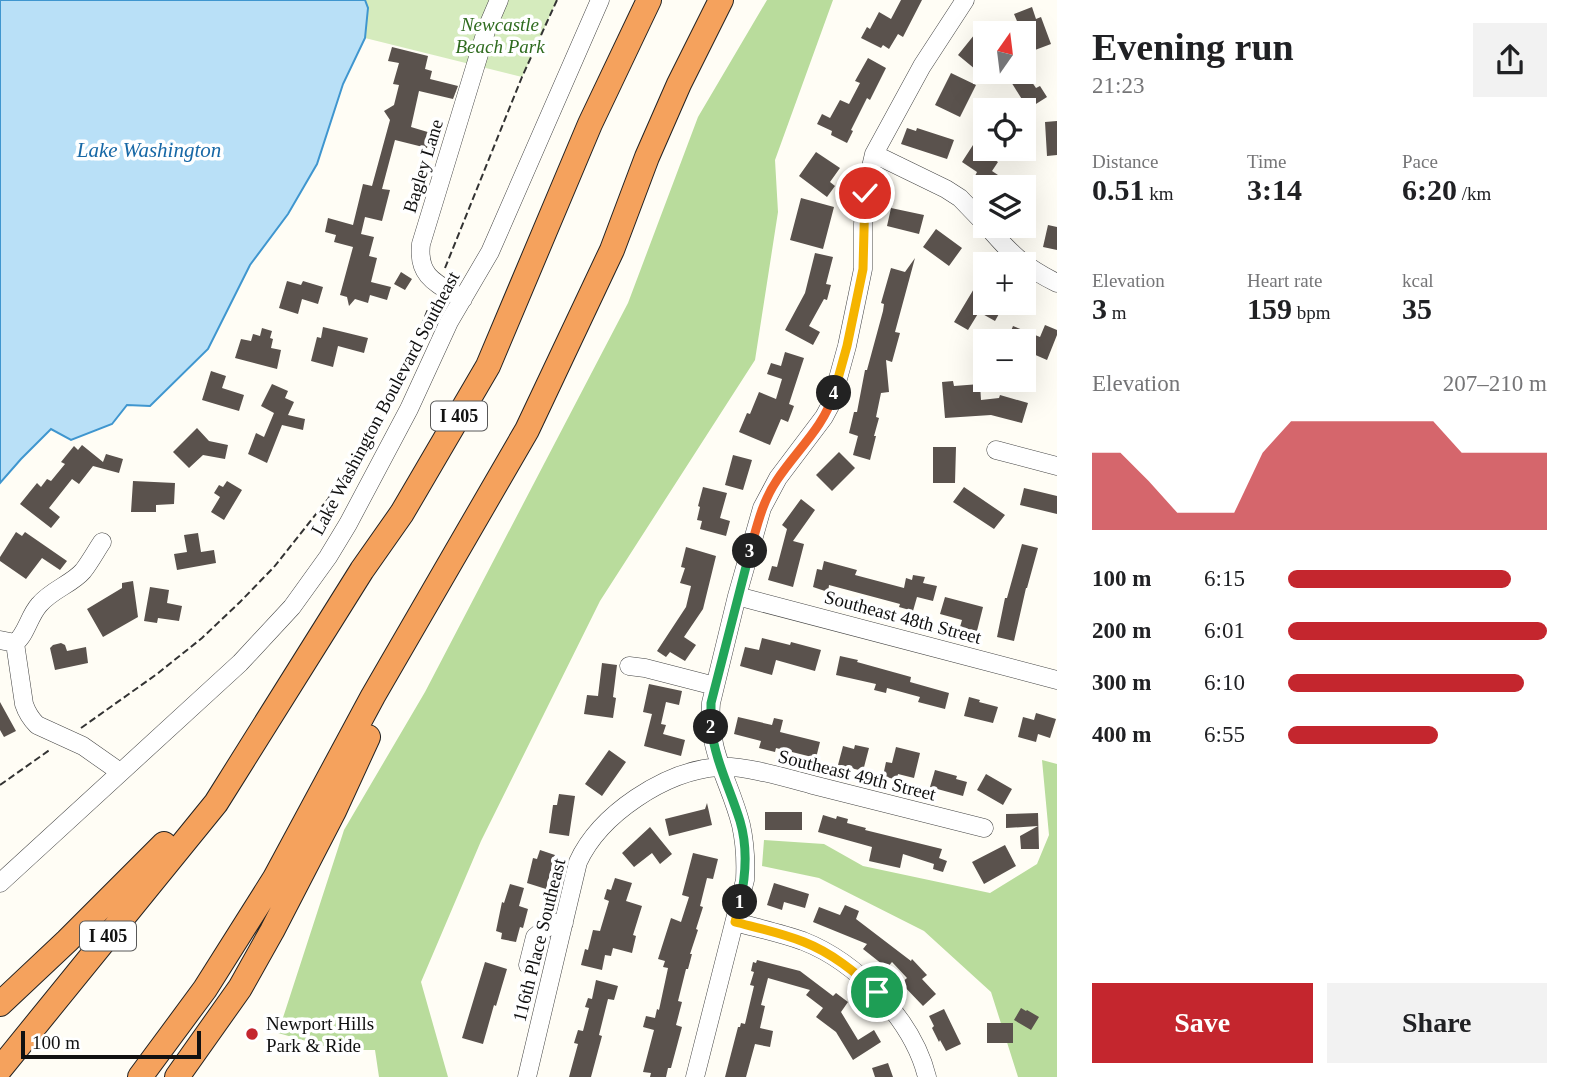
<!DOCTYPE html>
<meta charset="utf-8">
<style>
:root{--surface:#fff;--page:#f2f2f2;--text:#202124;--muted:#757577;--accent:#c4262e}
body{margin:0;font-family:Georgia,serif;background:var(--page);color:var(--text);height:100vh;display:flex;flex-direction:column;font-size:26px;white-space:nowrap}
*{box-sizing:border-box;margin:0}
p{font-size:23px;color:var(--muted)}
.icon{flex:none;width:38px;height:38px;fill:none;stroke:currentColor;stroke-width:2;stroke-linecap:round;stroke-linejoin:round}
.map{position:relative;flex:1;overflow:hidden}
.drawer{display:flex;flex-direction:column;background:var(--surface);width:525px}
.drawer>*{flex:none}
.needle{width:46px;rotate:14deg}
.fabs{position:absolute;left:973px;top:21px;display:grid;gap:14px}
.fabs a{display:grid;place-items:center;width:63px;height:63px;border-radius:0px;background:var(--surface);box-shadow:0 7px 28px #0002;font-size:35px}
.scale{position:absolute;left:21px;bottom:18px;width:180px;box-sizing:border-box;padding-left:7px;border:4px solid #111;border-top:0;font-size:19px;line-height:24px;white-space:nowrap;color:#111;-webkit-text-stroke:5px #fff;paint-order:stroke}
.pin{position:absolute;display:grid;place-items:center;width:60px;height:60px;color:#fff;margin:-30px;border:4px solid #fff;border-radius:50%;box-shadow:0 2px 7px #0007}
.km{position:absolute;width:35px;height:35px;margin:-18px;border-radius:50%;background:#222;color:#fff;font-size:19px;line-height:35px;text-align:center}
.round{display:grid;place-items:center;flex:none;width:74px;height:74px;border-radius:0px;background:var(--page)}
.head{display:flex;align-items:center;justify-content:space-between;height:119px;padding:0 35px}
h1{font-size:38px;font-weight:700;line-height:52px}
.metrics{display:grid;grid-template-columns:repeat(3,1fr);gap:10px;height:119px;padding:7px 35px}
.metrics div{display:grid;align-content:center}
.metrics b{font-size:30px;font-weight:700}
.metrics small{font-size:19px;font-weight:400}
.metrics p{font-size:19px}
.chart{height:196px;padding:14px 35px}
.chart p{display:flex;justify-content:space-between}
.chart svg{width:100%;height:126px;margin-top:7px;fill:var(--accent);opacity:.7}
.button{display:flex;gap:14px;margin-top:auto;padding:14px 35px}
.button a{flex:1;height:80px;border-radius:0px;background:var(--accent);color:#fff;font-size:28px;font-weight:700;line-height:80px;text-align:center}
.button a+a{background:var(--page);color:var(--text)}
ul{padding:0 35px;list-style:none;font-size:23px}
li{display:grid;grid-template-columns:112px 84px 1fr;align-items:center;height:52px}
li i{height:18px;border-radius:9px;background:var(--accent)}
main{display:flex;flex:1;min-height:0}
.map>svg:first-child{display:block}
.green{fill:#d5ebbd}
.forest{fill:#b9dc9c}
.water{fill:#b9e0f7;stroke:#3f96cf;stroke-width:2}
.building{fill:#5a524d}
.lines{fill:none;stroke-linecap:round;stroke-linejoin:round}
.minor-casing{stroke:#444;stroke-width:19}
.highway-casing{stroke:#222;stroke-width:26}
.path{stroke:#333;stroke-width:2;stroke-dasharray:7 3.5;stroke-linecap:butt}
.minor{stroke:#fff;stroke-width:18}
.highway{stroke:#f5a25d;stroke-width:24}
.split-1-casing{stroke:#fff;stroke-width:14}
.split-2-casing{stroke:#fff;stroke-width:14}
.split-3-casing{stroke:#fff;stroke-width:14}
.split-4-casing{stroke:#fff;stroke-width:14}
.split-5-casing{stroke:#fff;stroke-width:14}
.split-1{stroke:#f5b400;stroke-width:9}
.split-2{stroke:#22a559;stroke-width:9}
.split-3{stroke:#22a559;stroke-width:9}
.split-4{stroke:#f0652b;stroke-width:9}
.split-5{stroke:#f5b400;stroke-width:9}
.poi-dot{fill:#c4262e;stroke:#fff;stroke-width:2.5}
.labels{text-anchor:middle;dominant-baseline:central;stroke-width:7;stroke-linejoin:round;paint-order:stroke}
.shield{fill:#fff;stroke:#585858;stroke-width:2}
.shield-label{font-size:18px;font-weight:bold;fill:#111}
.park-label{font-size:19px;font-style:italic;fill:#2f6b1f;stroke:#fff}
.street-label{font-size:19px;fill:#111;stroke:#fff}
.poi-label{font-size:19px;fill:#111;stroke:#fff;text-anchor:start}
.water-label{font-size:21px;font-style:italic;fill:#1768a6;stroke:#fff}
</style>
<main>
<div class="map">
<svg width="1057" height="1077" viewBox="0 0 1057 1077">
<rect width="100%" height="100%" fill="#fffdf5"/>
<path class="green" d="M365,0H557L522,77L365,38L368,9Z"/>
<path class="forest" d="M767,0H833L775,160L778,212L755,360L600,601L481,841L421,982L448,1077H379L375,1050H338L278,1033L344,830L425,692L628,303L698,117Z
M1042,760L1057,764V1077H1018L991,992L924,931L819,878L762,866L764,840L824,844L863,866L990,893L1037,864L1049,835Z"/>
<path class="water" d="M0,0H365L368,8L365,38L343,84L317,164L288,214L250,265L208,349L150,406L127,405L112,424L71,440L51,429L21,459L0,483Z"/>
<path class="building" d="M901,0H922L903,37L898,34L889,49L883,45L881,48L861,38L867,27L870,29L879,12L891,19Z
M1032,7L1036,19L1041,17L1051,44L1035,50L1030,36L1024,38V33H1022L1014,14Z
M983,24L991,31L989,33H985V68L981,74L958,55Z
M392,47L428,56L425,69L432,71L430,79L458,86L453,99L419,91L411,127L431,133L427,148L395,140L382,189L390,190L382,221L365,217L361,234L374,237L369,256L377,258L371,282L391,287L387,300L370,295L368,303L355,299L349,306L347,297L340,295L353,247L334,242L336,235L325,232L328,218L353,225L363,184L372,186L390,120L384,111L394,105L399,85L393,84L399,63L388,61Z
M868,58L886,68L870,100L867,98L851,130L853,131L847,143L831,135L832,131L817,124L822,114L830,118L840,100L849,104L860,83L855,81Z
M1016,72H1025L1036,88L1040,86L1047,97L1028,109L1008,77Z
M951,73L976,85L960,117L935,105Z
M1057,121V155L1047,156L1045,122Z
M907,128L916,131L917,128L954,140L947,159L901,144Z
M973,145L998,162L992,171L1016,187H991L975,176L977,172L962,162Z
M816,152L840,168L830,182L835,186L827,197L799,176Z
M1024,191L1035,199L1024,214Z
M801,198L834,207L823,249L790,240Z
M891,208L924,215L919,234L887,226Z
M1048,225L1057,227V250L1043,247Z
M936,229L962,248L949,266L923,247Z
M815,253L833,257L826,284L831,285L827,300L824,299L809,326L820,332L813,345L785,330L805,293Z
M915,258L895,332L900,333L892,362L886,360L889,392L881,393L876,417L879,418L874,436H876L870,460L853,455L858,436L849,433L854,412H857L865,370H867L883,311L884,304L881,303L891,268L905,272Z
M401,272L412,279L405,290L394,284Z
M287,281L301,285L303,281L323,287L318,304L302,299L298,314L279,308Z
M975,287L985,293V303H1005L995,321L979,312L968,330L954,322Z
M1045,325L1057,330V335L1047,360L1024,350V341H1007L1013,326L1040,337Z
M323,327L368,338L364,353L338,346L333,367L311,361L317,337L321,338Z
M262,328L272,331L270,338L273,339L271,348L281,350L277,369L235,358L241,339L251,341L253,334L260,336Z
M785,352L804,358L789,404L794,406L788,422L781,419L770,445L739,432L747,413L750,414L759,392L776,399L782,379L767,374L771,363L781,366Z
M211,371L226,376L222,388L244,395L239,411L202,400Z
M953,381L954,386L980,384L981,400L999,398L1000,395L1028,403L1022,423L991,415L945,418L942,382Z
M272,384L288,391L285,398L294,402L288,415L305,419L303,430L282,425L267,463L248,454L256,433L264,437L274,413L261,406Z
M197,428L209,441L228,445L225,459L203,455L189,468L173,452Z
M82,445L103,462L106,454L123,459L119,473L93,466L79,484L72,479L49,508L60,517L51,528L20,504L37,483L41,487L47,479L51,481L65,464L61,462L74,446L78,450Z
M933,447H956L955,483H933Z
M839,452L855,468L832,491L816,475Z
M733,455L752,460L743,490L725,485Z
M133,481L175,483L174,504L156,505V512H131Z
M227,481L242,490L224,520L211,512L220,497L214,493L219,485L223,487Z
M703,487L727,493L720,518L730,521L726,536L700,529L702,521L697,520L700,507L698,506Z
M964,487L1005,515L994,529L953,502Z
M1024,488L1057,496V514L1020,505Z
M801,499L815,510L793,541L804,544L793,587L768,580L772,566L777,567L787,529L782,525Z
M16,532L22,536L25,532L67,561L60,570L42,558L26,579L0,561V557Z
M198,533L201,552L214,550L216,563L177,570L174,554L187,552L184,535Z
M1022,544L1038,548L1027,588H1026L1014,641L997,637L1005,598H1007Z
M686,547L716,556L703,609L684,637L696,645L685,661L670,652L666,657L657,651L686,607L691,586L680,583L685,568L681,567Z
M824,561L857,570L855,575L904,588L906,578L912,580L913,575L925,577L923,583L937,586L933,601L917,597L913,611L899,607L900,604L829,585L828,592L813,587L817,569L822,570Z
M133,581L138,617L103,637L87,609L122,588V583Z
M150,587L169,590L167,603L182,606L179,621L158,618L157,623L144,621Z
M945,597L983,607L977,631L960,627L962,620L940,614Z
M762,638L790,645L791,642L821,650L815,671L776,660L772,675L740,666L745,647L759,650Z
M61,643L65,645L67,651L86,647L88,663L55,670L50,648L53,645Z
M840,656L858,660L857,662L911,677L910,682L949,693L945,709L918,702L920,697L887,688L886,693L874,690L876,684L836,675Z
M602,663L617,665L613,697L616,698L613,718L584,714L587,695L598,696Z
M649,684L682,691L679,705L666,702L661,724L666,725L663,734L685,740L681,756L644,746L652,714L643,712Z
M969,697L980,700L979,702L998,707L993,723L964,716Z
M0,702L16,731L4,737L0,730Z
M1036,713L1056,719L1050,738L1038,734L1036,742L1018,737L1023,717L1034,720Z
M738,717L772,725L774,718L783,720L780,732L820,742L816,758L776,748L775,752L759,748L761,741L734,734Z
M855,745L869,748L863,771L838,765L843,746L854,749Z
M896,747L920,753L914,778L898,774L897,780L883,776L886,762L892,763Z
M609,750L626,762L602,796L585,784Z
M935,770L957,776L956,779L967,782L963,796L930,787Z
M986,774L1012,789L1003,805L977,790Z
M559,794L575,796L569,836L549,833L553,805H557Z
M707,803L712,825L669,836L665,819L705,809Z
M765,812H802V830H765Z
M1038,813L1039,849H1021L1020,836L1038,826L1006,828V814Z
M823,815L836,819L837,816L848,819L847,823L866,828L865,830L942,849L939,858L947,861L943,872L933,869L934,864L903,854L900,868L869,861L872,847L818,832Z
M650,827L672,854L660,864L652,853L634,867L622,853Z
M1005,845L1016,866L984,884L972,862Z
M540,850L555,855L546,889L527,883L533,858L537,859Z
M693,853L718,859L713,879L707,878L700,906L703,907L696,929L698,930L690,954H692L688,969H686L678,1001L682,1002L676,1025L682,1027L671,1068H668L666,1077H650L651,1073L643,1072L654,1030L643,1027L646,1016L655,1018L657,1009L659,1010L668,968L663,967L665,961L658,959L671,918L681,922L689,897L682,895Z
M615,878L632,883L626,901L642,906L633,935L636,936L632,953L613,948L611,956L605,955L602,970L581,965L585,949L588,950L593,930L600,931L609,901L604,899L607,889L611,890Z
M774,883L809,894L805,908L784,902L782,910L767,905Z
M510,884L524,888L519,906L528,909L523,928L520,927L516,942L501,939L502,933L496,931L502,902L504,903Z
M845,905L859,911L856,919L911,961L912,959L927,975L922,979L936,994L923,1006L901,983L907,978L892,962L887,968L863,949L867,944L813,922L819,907L840,915Z
M757,960L800,971L833,996L836,993L848,1002L841,1012L858,1040L874,1030L881,1042L853,1060L836,1032L816,1017L823,1008L806,995L810,990L768,978L761,1005L765,1006L760,1028L773,1031L770,1047L755,1044L746,1077H725L738,1027H740L741,1023L745,1024L754,986L750,985L754,972L751,971L753,962L756,963Z
M485,962L507,969L496,1006L494,1005L483,1044L462,1038Z
M596,980L618,986L614,1000L608,999L599,1035L602,1036L591,1077H569L578,1044L574,1043L578,1030L583,1031L589,1008L585,1007L588,998L592,999Z
M1021,1008L1026,1011L1027,1010L1039,1017L1031,1030L1014,1020Z
M944,1009L961,1044L946,1051L940,1040L939,1042L932,1028L934,1026L929,1016Z
M987,1023H1013V1043H987Z
M888,1063L893,1077H875L872,1068Z"/>
<g class="lines">
<g class="minor-casing">
<path id="minor" d="M874,154L946,189L960,198L985,224
M987,226C1011,254 1023,266 1057,283
M463,299C438,284 417,278 421,244L487,28L499,0
M996,450L1057,466
M737,596L1057,680
M0,640L15,643C26,635 29,616 39,605C51,590 72,584 83,571C90,562 96,551 102,542
M15,643L24,704C27,713 31,719 37,725L83,746L120,772
M629,666L645,668L715,686
M0,883L240,663L292,607L328,557L348,524L409,409L449,322L490,252L600,0
M735,922C757,928 781,933 803,941C857,962 913,1020 927,1077
M528,965L535,937L552,923H564
M527,1077L578,862C600,814 665,771 718,767C744,765 787,778 813,785C870,799 927,814 984,828
M695,1077L745,880C746,861 745,843 741,825C730,781 707,752 711,703L737,596L762,508L778,478L824,417L831,404L847,346L863,269V224L865,193L874,154L922,66L965,0"/>
</g>
<g class="highway-casing">
<path id="highway" d="M0,1004L67,941L164,844
M0,1069L216,803L362,570L402,513L488,366L590,124L649,0
M140,1077L205,989L275,878L373,696L527,430L612,250L647,157L679,84L721,0
M177,1077L240,988L272,931L334,811L368,737"/>
</g>
<path class="path" d="M445,268L522,77L557,0
M81,728L157,674L202,638L240,602L274,567L328,499L395,392L432,299
M0,785L51,749"/>
<use href="#minor" class="minor"/>
<use href="#highway" class="highway"/>
</g>
<g class="lines">
<g class="split-1-casing">
<path id="split-1" d="M740,902L735,922C758,928 782,933 804,942C832,953 855,972 877,992"/>
</g>
<g class="split-2-casing">
<path id="split-2" d="M711,727C715,760 730,789 740,821C748,848 746,875 740,902"/>
</g>
<g class="split-3-casing">
<path id="split-3" d="M711,727V703L750,551"/>
</g>
<g class="split-4-casing">
<path id="split-4" d="M750,551C757,526 762,502 777,480C796,451 824,427 834,393"/>
</g>
<g class="split-5-casing">
<path id="split-5" d="M834,393L847,346L863,269L865,193"/>
</g>
<use href="#split-1" class="split-1"/>
<use href="#split-2" class="split-2"/>
<use href="#split-3" class="split-3"/>
<use href="#split-4" class="split-4"/>
<use href="#split-5" class="split-5"/>
</g>
<circle class="poi-dot" cx="252" cy="1034" r="7"/>
<g class="labels">
<g class="shield">
<rect x="431" y="401.5" width="56" height="29" rx="5"/>
<rect x="80" y="921.5" width="56" height="29" rx="5"/>
</g>
<g class="shield-label">
<text x="459" y="416">I 405</text>
<text x="108" y="936">I 405</text>
</g>
<g class="park-label">
<text x="500" y="24">Newcastle<tspan x="500" dy="22">Beach Park</tspan></text>
</g>
<g class="street-label">
<text transform="translate(423 166) rotate(-73)">Bagley Lane</text>
<text transform="translate(385 403) rotate(-62)">Lake Washington Boulevard Southeast</text>
<text transform="translate(903 617) rotate(15)">Southeast 48th Street</text>
<text transform="translate(857 775) rotate(14)">Southeast 49th Street</text>
<text transform="translate(539 940) rotate(-76)">116th Place Southeast</text>
</g>
<g class="poi-label">
<text x="266" y="1023">Newport Hills<tspan x="266" dy="22">Park &amp; Ride</tspan></text>
</g>
<g class="water-label">
<text x="149" y="150">Lake Washington</text>
</g>
</g>
</svg>
<div class="fabs">
<a><svg class="needle" viewBox="-14 -14 28 28"><path d="M0-13l5 13h-10z" fill="#e53935"/><path d="M0 13l5-13h-10z" fill="#757577"/></svg></a>
<a><svg class="icon" aria-label="locate" viewBox="0 0 24 24"><circle cx="12" cy="12" r="6"/><path d="M12 2v4M12 18v4M2 12h4M18 12h4"/></svg></a>
<a><svg class="icon" aria-label="layers" viewBox="0 0 24 24"><path d="M12 4l9 5-9 5-9-5zM3 14l9 5 9-5"/></svg></a>
<a>+</a>
<a>−</a>
</div>
<div class="scale">100 m</div>
<div class="pin" style="left:877px;top:992px;background:#1e9e55"><svg class="icon" aria-label="arrive" viewBox="0 0 24 24"><path d="M6 21V4h12l-3 4 3 4H6"/></svg></div>
<div class="pin" style="left:865px;top:193px;background:#d93025"><svg class="icon" aria-label="check" viewBox="0 0 24 24"><path d="M5 12l5 5 9-10"/></svg></div>
<b class="km" style="left:740px;top:902px">1</b>
<b class="km" style="left:711px;top:727px">2</b>
<b class="km" style="left:750px;top:551px">3</b>
<b class="km" style="left:834px;top:393px">4</b>
</div>
<section class="drawer">
<div class="head"><div><h1>Evening run</h1><p>21:23</p></div><a class="round"><svg class="icon" aria-label="share" viewBox="0 0 24 24"><path d="M12 15V3M7 8l5-5 5 5M5 13v7h14v-7"/></svg></a></div>
<div class="metrics">
<div><p>Distance</p><b>0.51<small> km</small></b></div>
<div><p>Time</p><b>3:14</b></div>
<div><p>Pace</p><b>6:20<small> /km</small></b></div>
</div>
<div class="metrics">
<div><p>Elevation</p><b>3<small> m</small></b></div>
<div><p>Heart rate</p><b>159<small> bpm</small></b></div>
<div><p>kcal</p><b>35</b></div>
</div>
<div class="chart"><p><span>Elevation</span>207–210 m</p>
<svg viewBox="0 0 160 44" preserveAspectRatio="none"><path d="M0 44V17L10 17L20 27L30 38L40 38L50 38L60 17L70 6L80 6L90 6L100 6L110 6L120 6L130 17L140 17L150 17L160 17V44z"/></svg>
</div>
<ul>
<li><b>100 m</b>6:15<i style="width:86%"></i></li>
<li><b>200 m</b>6:01<i style="width:100%"></i></li>
<li><b>300 m</b>6:10<i style="width:91%"></i></li>
<li><b>400 m</b>6:55<i style="width:58%"></i></li>
</ul>
<div class="button"><a>Save</a><a>Share</a></div>
</section>
</main>
